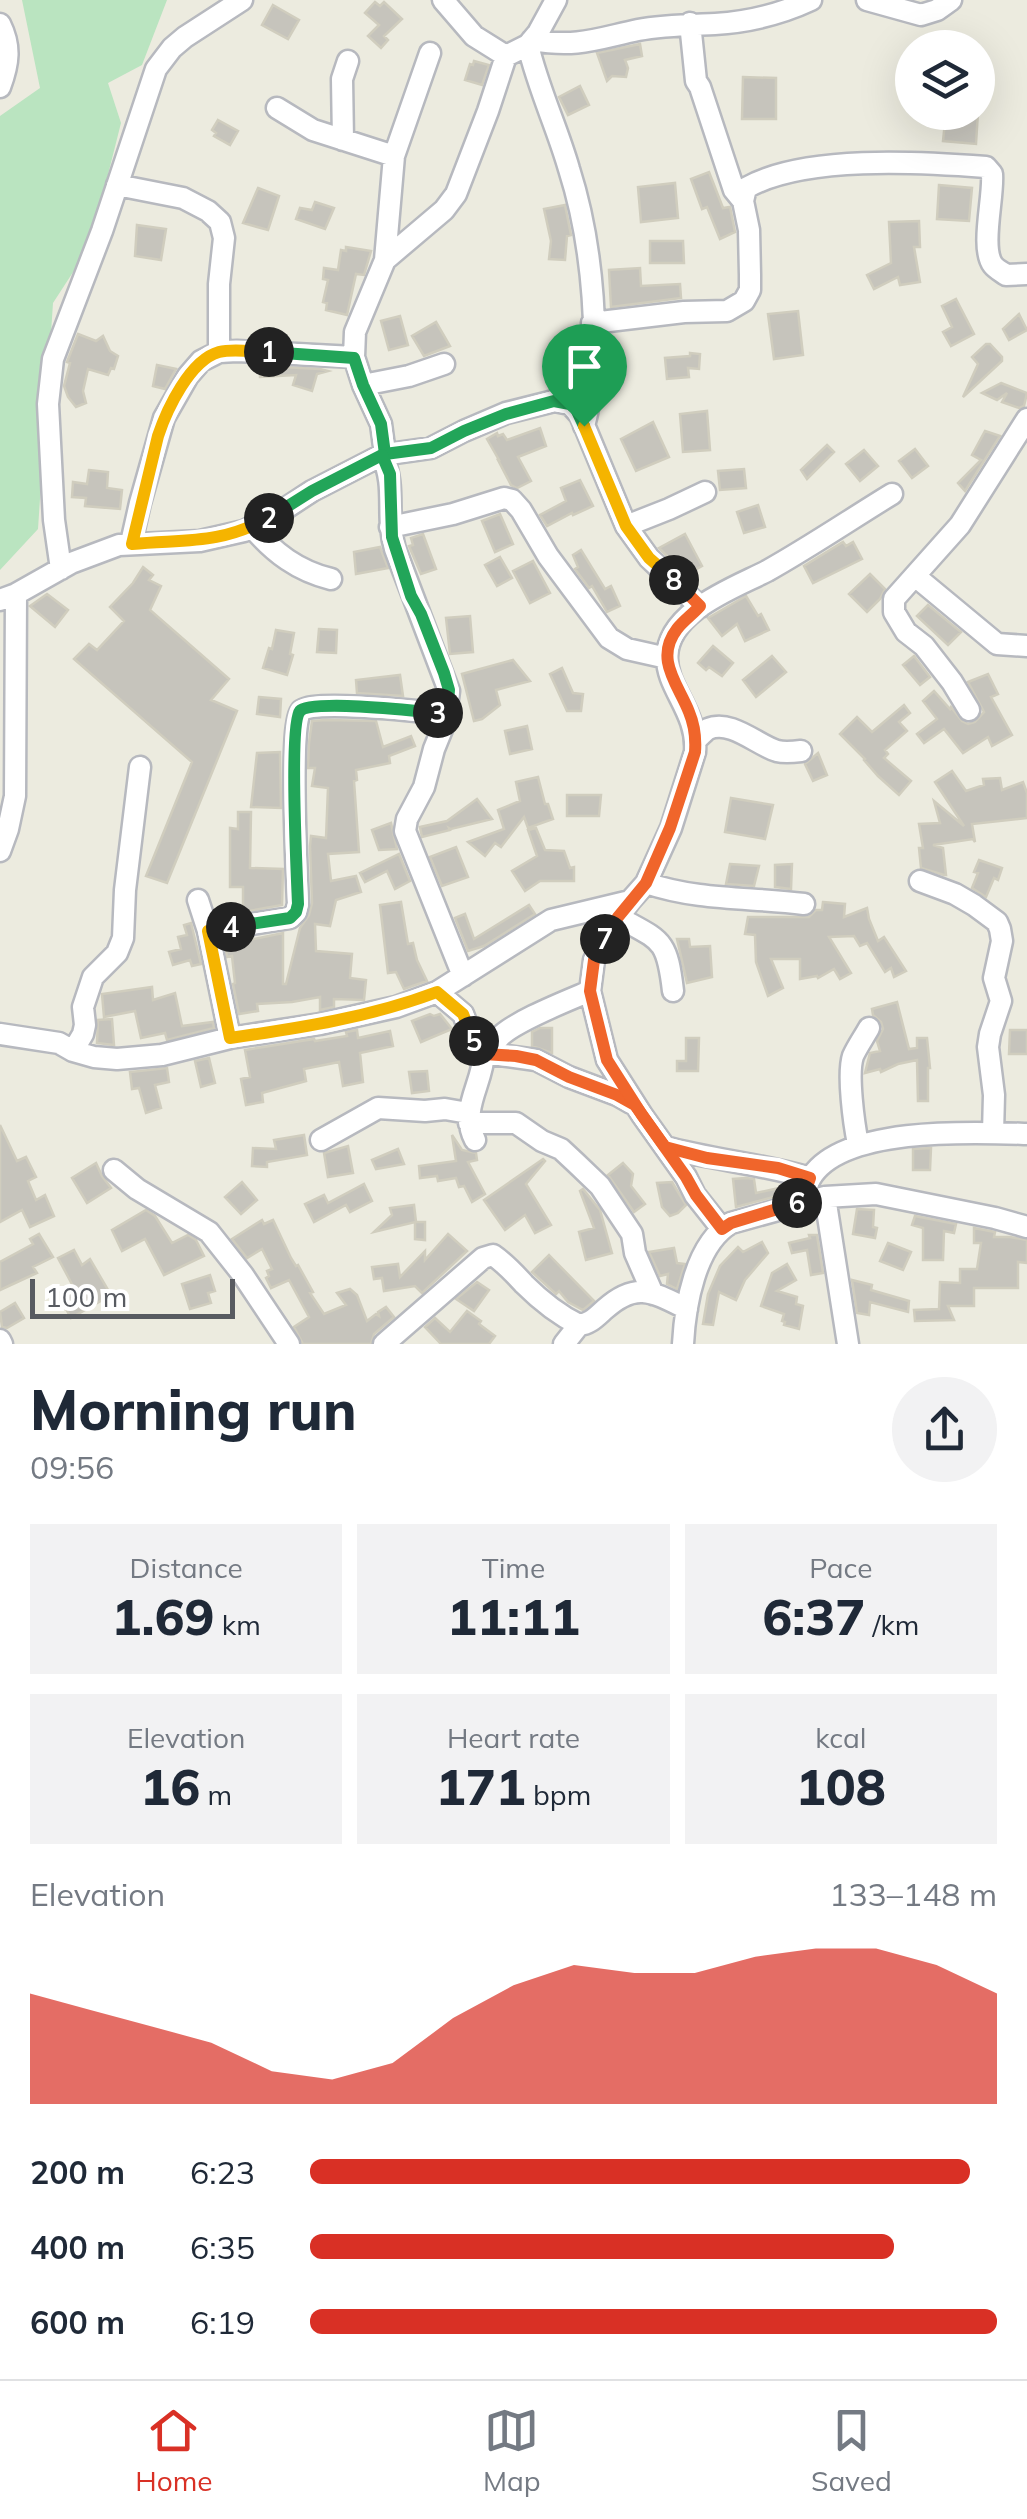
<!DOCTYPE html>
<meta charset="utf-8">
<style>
:root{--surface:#fff;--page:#f2f2f3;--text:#1f2937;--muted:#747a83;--line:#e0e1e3;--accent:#d93025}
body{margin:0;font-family:Mulish,sans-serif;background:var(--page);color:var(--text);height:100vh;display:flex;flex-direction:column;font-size:38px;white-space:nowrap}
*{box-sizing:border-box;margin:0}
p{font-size:32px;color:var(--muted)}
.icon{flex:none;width:55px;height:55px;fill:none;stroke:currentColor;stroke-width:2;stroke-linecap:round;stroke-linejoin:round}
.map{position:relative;height:1344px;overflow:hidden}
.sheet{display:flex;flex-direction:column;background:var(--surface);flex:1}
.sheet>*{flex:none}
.fabs{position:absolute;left:895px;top:30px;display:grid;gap:20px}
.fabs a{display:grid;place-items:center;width:100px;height:100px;border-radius:50%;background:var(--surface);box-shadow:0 10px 40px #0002;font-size:50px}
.scale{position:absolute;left:30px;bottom:25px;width:205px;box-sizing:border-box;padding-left:10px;border:5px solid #585b61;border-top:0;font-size:28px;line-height:35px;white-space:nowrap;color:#585b61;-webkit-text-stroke:8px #fff;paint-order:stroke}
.pin{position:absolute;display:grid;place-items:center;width:85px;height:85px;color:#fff;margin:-102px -42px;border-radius:50% 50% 50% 0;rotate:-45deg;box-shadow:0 0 10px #0007}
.pin .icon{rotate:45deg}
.km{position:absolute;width:50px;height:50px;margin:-25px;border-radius:50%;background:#222;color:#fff;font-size:28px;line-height:50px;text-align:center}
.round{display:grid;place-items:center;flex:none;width:105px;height:105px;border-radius:52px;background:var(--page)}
.overview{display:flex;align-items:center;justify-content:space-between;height:170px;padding:0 30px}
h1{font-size:55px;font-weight:800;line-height:75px}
.metrics{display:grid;grid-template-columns:repeat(3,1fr);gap:15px;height:170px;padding:10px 30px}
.metrics div{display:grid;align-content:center;border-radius:0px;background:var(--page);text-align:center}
.metrics b{font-size:50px;font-weight:800}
.metrics small{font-size:28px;font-weight:400}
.metrics p{font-size:28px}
.chart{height:280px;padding:20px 30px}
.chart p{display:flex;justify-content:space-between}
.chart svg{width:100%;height:180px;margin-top:10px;fill:var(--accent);opacity:.7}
ul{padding:0 30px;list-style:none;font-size:32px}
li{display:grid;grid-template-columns:160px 120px 1fr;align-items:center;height:75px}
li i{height:25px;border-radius:12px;background:var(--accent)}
.menu{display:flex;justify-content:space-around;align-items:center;height:140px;border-top:2px solid var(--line);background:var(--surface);font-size:28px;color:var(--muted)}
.menu a{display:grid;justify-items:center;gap:5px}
.menu .selected{color:var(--accent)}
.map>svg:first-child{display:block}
.green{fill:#bae4c0}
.building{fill:#c6c4bc;stroke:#d0cdbe;stroke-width:2.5}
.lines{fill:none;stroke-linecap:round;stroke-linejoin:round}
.minor-casing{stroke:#b7b9bf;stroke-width:25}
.minor{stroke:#fff;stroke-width:20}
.split-1-casing{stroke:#fff;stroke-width:20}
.split-2-casing{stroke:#fff;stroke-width:20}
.split-3-casing{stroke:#fff;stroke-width:20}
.split-4-casing{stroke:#fff;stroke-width:20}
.split-5-casing{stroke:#fff;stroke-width:20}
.split-6-casing{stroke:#fff;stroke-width:20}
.split-7-casing{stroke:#fff;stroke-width:20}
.split-8-casing{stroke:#fff;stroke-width:20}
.split-9-casing{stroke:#fff;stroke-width:20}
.split-1{stroke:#22a559;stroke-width:12}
.split-2{stroke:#f5b400;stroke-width:12}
.split-3{stroke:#22a559;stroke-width:12}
.split-4{stroke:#22a559;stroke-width:12}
.split-5{stroke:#f5b400;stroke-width:12}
.split-6{stroke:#f0652b;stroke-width:12}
.split-7{stroke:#f0652b;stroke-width:12}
.split-8{stroke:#f0652b;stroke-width:12}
.split-9{stroke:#f5b400;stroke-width:12}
</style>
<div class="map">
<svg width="1027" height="1344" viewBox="0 0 1027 1344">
<rect width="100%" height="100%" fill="#ecebdf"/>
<path class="green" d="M22,0H167L142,65L108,83L121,123L90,246L53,303L38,529L0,570V116L40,88Z"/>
<path class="building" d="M375,2L380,6L384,2L402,19L384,36L388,40L381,48L368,36L379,25L365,13Z
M273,5L299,20L288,39L262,25Z
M640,44L642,56L625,60L628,68L626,77L612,76L607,81L597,53Z
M474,61L489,65L482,85L465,80L470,64L473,65Z
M743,77L776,78V119H742Z
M580,86L589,105L568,115L559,97Z
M946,112H978L976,144L943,141Z
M218,120L238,131L230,145L214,136L216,133L212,130Z
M709,172L723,208L730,207L735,232L720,239L707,207L702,209L691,179Z
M675,183L678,218L641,222L638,187Z
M939,185L972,188L969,221L937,219Z
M258,188L279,196L268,230L243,223Z
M315,202L334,208L325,229L296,219L300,208L312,210Z
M565,205L571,235L567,236L565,260L549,259L551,241L544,209Z
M919,221L920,247H914L920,282L900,285L898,277L874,289L867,275L891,263L889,222Z
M137,225L166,229L161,260L135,256Z
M650,241H683L684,263H650Z
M346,247L371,251L364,275L356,274L347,315L326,310L327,303L323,302L328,280L323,279L324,268L338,270L341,250L346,251Z
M640,268L641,286L680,284L681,298L611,307L609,270Z
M956,299L974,334L951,346L943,332L952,327L942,306Z
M798,311L803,355L774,359L768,314Z
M1019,314L1027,330L1009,340L1003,329Z
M400,316L408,345L389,350L381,321Z
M436,322L450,346L424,356L412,336Z
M78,334L96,341L103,336L110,351L118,356L114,369L111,368L108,375L88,369L83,391L86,403L76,407L68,397L64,386L70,363L67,362Z
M986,344H990L1002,357V361L963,397L978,364L972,357Z
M690,353L700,354L699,369L688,368L689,377L667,379L665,358L690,356Z
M157,365L176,369L165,389L153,386Z
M260,366L320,369L328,371L317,374L312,391L293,385L296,375L260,377Z
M1001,383L1027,393L1024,406L1019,408L1002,402L1007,393L997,400L982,393Z
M707,411L710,450L683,452L680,414Z
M653,422L669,457L636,471L621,439Z
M540,428L546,446L518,457L531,481L517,488L511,485L498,460H499L487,439L497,433L498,436L503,434L507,440Z
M985,431L1000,436L965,491L958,483L981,460L972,455Z
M827,445L834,452L807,479L801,470Z
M915,449L928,466L912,478L899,461Z
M864,450L878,466L860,481L846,464Z
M744,469L746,488L720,490L718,471Z
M89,470L108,472L107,488L122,490L120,509L85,506L86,498L72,497L73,482L87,484Z
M580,480L593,506L573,515L572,513L547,526L540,515L566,501L561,488Z
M758,505L765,527L744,533L737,512Z
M500,514L513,544L495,552L482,521Z
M423,534L436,569L421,574L409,546L413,545L411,538Z
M685,534L702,566L686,575L659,548Z
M843,542L846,546L853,542L862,559L813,583L804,566Z
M380,547L388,568L356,574L354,552Z
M581,550L605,589L611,586L620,606L607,612L592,586L589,588L575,569L578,567L573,555Z
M500,557L512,578L497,586L485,565Z
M533,561L550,593L530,603L513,571Z
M143,567L153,575L149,580L161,586L150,610L229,679L211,700L237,711L167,883L146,876L192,762L74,659L89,644L97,650L124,621L110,607L133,583Z
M870,574L885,589L880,599L867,612L849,594Z
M47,594L68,610L55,627L30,606Z
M746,596L758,616L761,614L769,630L745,641L737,624L722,636L708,618Z
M928,605L961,632L948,645L917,616Z
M470,616L473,652L450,654L446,618Z
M319,629L337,630L336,653L317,652Z
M276,630L294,633L290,654L293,655L287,675L263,668L269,648L272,649Z
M713,646L733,663L722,676L709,667L706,670L698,663Z
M772,656L786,672L756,697L743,680Z
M914,656L930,677L920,685L903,665Z
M513,660L530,681L496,690L500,705L482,719L474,721L462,674Z
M562,668L573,693L583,694L581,711H567L550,674Z
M988,674L998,694L991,697L1012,735L992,746L988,737L963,753L944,729L924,743L917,734L937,719L923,701L934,691L950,709L951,707L962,721L968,724L975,722L984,712L968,682Z
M400,675L403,696L357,693L356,680Z
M259,697L281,699L280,717L257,714Z
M904,705L910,713L899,722L907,731L885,750L888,754L884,758L911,781L899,795L878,776L864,760L865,759L840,734L857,717L872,732Z
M326,720L376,721L383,747L411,736L415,746L389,756L390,763L356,770L357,780L354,781L359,852L328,854L331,881L356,876L361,892L336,900L330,926L315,924L316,951L352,954L350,978L366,980L364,1000L334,999V1007L320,1010V997L292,1002L257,1004L258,1011L239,1014L233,984L235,983L232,956L227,957L225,945L283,933V984H286L300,928L309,915L312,903L310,846L311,836L326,838L328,788L312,786L315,768H308L309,743L312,721Z
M527,726L532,749L510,754L505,731Z
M280,752L281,808L251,807L257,753Z
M818,753L827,775L813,781L805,764Z
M952,771L966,791L984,785L983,779L1000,778L1002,790L1023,782L1027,793V818L972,824L975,842L973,839L933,845L943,848L946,875H944L921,868L919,848H923L919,824L940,823L934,801L964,826L935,782Z
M538,777L545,804H548L553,819L528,828L524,817L501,847L495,843L485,856L468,842L504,829L498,810L520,801L516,782Z
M567,795H601L599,816H567Z
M731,798L773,805L765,839L725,832Z
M477,799L492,819L451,829L449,828L450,830L422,837L420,827L447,821Z
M238,812H251L250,868L283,869L282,905L243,912V887H230V828L238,829Z
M391,823L397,849L379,850L372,830Z
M536,828L545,850L564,851L570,868L574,867V881H540L525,891L512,871L537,856L528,830Z
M456,847L468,877L442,886L430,857Z
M399,854L410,881L395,889L387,871L365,882L360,873Z
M979,860L1002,868L998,880L994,878L986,897L972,888L978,873L974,872Z
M730,864L759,866L754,886L726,884Z
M792,864L791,889L775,887V865Z
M401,902L408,944L413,943L417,960L427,981L404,989L396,972L388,973L380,905Z
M823,902L845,904L844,917L867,908L869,919L878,941L884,937L906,971L894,977L891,968L885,972L867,943L860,946L854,936L829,937L851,973L840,979L834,969L818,978L817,976L800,979V959H771L783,988L768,996L756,962L755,935L745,934L748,917H809L816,910H822Z
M529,905L535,914L484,946L468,951L455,918L465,914L474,939Z
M191,923L201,964L192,966L190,960L173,965L169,952L181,949L178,937L187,935L184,925Z
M677,939H689L690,947L710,946L712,977L687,983Z
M152,987L153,1000L175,993L182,1026L213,1022L214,1028L167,1040L165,1033L141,1038L135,1011L104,1017L102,994Z
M897,1002L909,1049L917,1048V1038H927L930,1068H928V1101H918L917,1060L898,1064L881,1072L880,1069L865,1073L870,1053L880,1051L877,1041L883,1029L881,1022L873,1015L872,1009Z
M430,1014L434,1016L440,1014L452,1029L421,1042L412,1021Z
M112,1019L114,1045L97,1043L98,1020Z
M540,1028H552V1053L532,1046V1032Z
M357,1030L358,1038L390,1031L393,1046L360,1053L363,1082L343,1086L339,1062L304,1069L306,1081L262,1093L263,1102L246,1105L241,1079L250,1077L245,1050L314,1039L315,1041L347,1036L346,1032Z
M1010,1030H1027V1054H1009Z
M686,1038H699L698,1071H677V1061H686Z
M209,1058L215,1083L201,1087L195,1061Z
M167,1068L169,1082L155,1085L161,1108L146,1113L139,1088L132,1089L130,1072Z
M427,1071L429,1091L412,1093L409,1072Z
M0,1125L17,1161L26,1157L36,1177L28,1181L36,1200L45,1195L54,1216L30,1227L22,1210L0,1222Z
M304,1135L307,1155L267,1162V1167L252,1166L253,1148L276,1149L274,1140Z
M452,1135L462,1150L476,1153L477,1160L468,1162L485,1194L472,1202L464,1186L459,1187L456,1178L438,1181L437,1176L420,1178L419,1166L456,1161Z
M348,1146L353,1173L328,1177L324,1153Z
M931,1148L930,1170H913V1149Z
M398,1149L404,1164L376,1169L372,1160Z
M543,1159L545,1161L526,1184L551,1225L535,1233L525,1215L505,1230L484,1200Z
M96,1163L102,1176L111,1188L87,1203L72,1178Z
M623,1163L633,1174L631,1186L645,1204L634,1212L608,1175Z
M746,1178L754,1179L756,1193L779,1188L781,1195L736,1207L733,1179Z
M242,1182L257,1200L241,1214L225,1197Z
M672,1182L686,1205L678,1213L670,1216L662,1207L657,1183Z
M364,1184L372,1201L350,1212L346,1205L314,1222L305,1204L324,1195L328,1203Z
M583,1189L600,1210L612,1253L586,1260L579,1232L594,1228L580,1191Z
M414,1205L416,1222H425V1240L415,1239V1222L374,1232L392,1215L390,1208Z
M857,1209L874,1210L873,1227L877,1228L875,1238L853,1234Z
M146,1210L155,1216L172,1243L188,1235L196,1240L204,1256L164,1275L145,1239L122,1251L112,1230Z
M915,1216L956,1224L954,1233L944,1231L943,1260H923V1228L912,1225Z
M262,1220L264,1224L273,1220L291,1258L296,1266L298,1265L313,1292L310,1293L324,1314L346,1305L337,1293L350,1289L357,1295L367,1321L376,1314L379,1316L378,1312L386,1307L394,1317L374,1334L371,1344H303L294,1327L309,1317L289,1280L271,1288L266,1278L269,1276L267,1271L272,1269L262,1249L247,1258L232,1239Z
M974,1228L995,1232L994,1237H1010L1027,1240V1263L1018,1262V1288H974V1306H948L954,1320L915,1321L914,1310L939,1309L940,1282L960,1283V1269H977L981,1243H974Z
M39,1234L53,1257L33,1267L37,1273L0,1290V1262L33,1244L30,1239Z
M448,1234L467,1251L422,1293L415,1286L384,1291L382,1278L374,1279L372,1267L398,1264L400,1277L425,1251V1260Z
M809,1235H817L823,1273L811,1275L807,1250L792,1253L789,1243L810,1238Z
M762,1242L768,1253L745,1280L736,1300L719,1292L713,1325L703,1324L708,1294L720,1266L738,1247L743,1252Z
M888,1243L911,1252L903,1270L880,1261Z
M674,1248L677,1263L685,1264L677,1289L667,1284L668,1274L660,1276L649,1252Z
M74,1250L82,1265L90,1259L111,1295L71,1318L59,1296L74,1288L58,1258Z
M549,1255L594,1301L583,1310L568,1302L559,1291L556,1294L532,1272Z
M787,1264L796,1280L777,1291L797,1297L796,1304L803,1306L799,1329L784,1325L785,1322L782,1321L784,1314L761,1306L772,1273Z
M210,1275L215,1291L208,1293L211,1303L190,1309L182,1284Z
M852,1280L872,1285L871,1290L909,1301L908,1312L870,1302L869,1315L857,1313Z
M477,1282L489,1290L474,1311L456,1299Z
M15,1303L24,1318L7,1328L2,1327L0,1312Z
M467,1311L481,1321L479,1324L495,1336L489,1344H441L425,1327L435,1318L450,1332Z"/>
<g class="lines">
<g class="minor-casing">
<path id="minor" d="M443,0L474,36L506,56
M867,0L921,15L937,10L951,0
M690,23L696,81L700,87L734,190L743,201
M0,24C11,46 9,63 0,87
M532,40C577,48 596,39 638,30C663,25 689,25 715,24C748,22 781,14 811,0
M528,45C538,88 557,127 569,169C592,241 604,353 584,426
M277,108L313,130L394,156
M343,140L342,79L348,61
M117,185L183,198L208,211L220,222L224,238L219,284V352
M385,260L394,156L430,53
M592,323L684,312L727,311L744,301L750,290V275L749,230L743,201L746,188C803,155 920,162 986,167L992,174C994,197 980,248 993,265C996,269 1002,272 1006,275L1027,274
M363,385L409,376L444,364
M385,454L381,424L363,385L354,357L355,332L385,260L444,210L456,194L488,111L506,56L528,45L538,33L556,0
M382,455C397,488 385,515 395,549L449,691L445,722L434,749L424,787L407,819L405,831L463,976
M626,526L669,509L705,492
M252,527C274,553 298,571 331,579
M390,527L453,514L504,498L512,500L521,510L548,556L609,638L627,649L667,658
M131,543L140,503L164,418L188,376L201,361L219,352L237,351L354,357
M61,569L54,520L48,404L53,359L102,231L156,69L172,48L185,37L242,0
M915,576L997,644L1027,646
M0,600L16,594L71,563L119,545L200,541L244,531L274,516L312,491L382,455L431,448L464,431L506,413L554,401L570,404L580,415L626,526L649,558L700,607
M969,710L952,682L924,646L906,632L894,612V599L960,525L1027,419
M696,740C700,736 704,732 708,729C731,719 757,745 777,751C785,753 793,752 801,751
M0,851L8,829L15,796L16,594
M920,881L955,894L974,905L997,922L1000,929L1002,941L994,978L1001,1001L990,1034L988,1047L994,1095L993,1133
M646,883C700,901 749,897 804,904
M198,900L208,931L230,1038
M630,901L618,917L594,960L590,991L607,1060L642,1115L686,1177L695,1195L722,1229
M618,917C661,941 667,938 673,991
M208,931L290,918L296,912L298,904C297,878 289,723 301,711C311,699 426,712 447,714
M437,992L463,1014L475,1045L484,1053L536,1060L569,1077L617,1095L631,1103
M0,1034L59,1043L73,1051L94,1057L117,1059L162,1055L230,1038L320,1024L396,1007L437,992L551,920L630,901L646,883L671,828L695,752C698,712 666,688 667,657C668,611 734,588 767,571C810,547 851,519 892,494
M73,1051L83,1034L85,1025L83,1007L93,977L117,953L123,938L125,890L140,767
M491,1054C492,1050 495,1042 498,1039C510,1023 569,1000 590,991
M469,1123H516L542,1141L561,1149L576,1163L600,1186L632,1234L635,1253L653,1294
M321,1140L378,1108L425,1111L445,1109L468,1113
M475,1140C459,1109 483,1084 484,1053
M858,1144C854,1124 847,1074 853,1056C857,1047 864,1037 869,1028
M665,1147C713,1160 762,1164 810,1178
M114,1170L137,1189L209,1232L243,1275L289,1344
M825,1197L848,1344
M802,1201C804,1194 806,1185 810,1179C840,1126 973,1132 1027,1134
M0,1340L2,1344
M384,1344L483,1258L493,1255C506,1264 514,1273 524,1284C540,1300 559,1315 579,1325C590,1324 596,1317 605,1309C636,1281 653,1292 687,1309
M564,1344L579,1325
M683,1344C685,1306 695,1244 731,1223L825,1197L876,1194L995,1218L1027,1227"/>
</g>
<use href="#minor" class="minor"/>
</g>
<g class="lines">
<g class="split-1-casing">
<path id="split-1" d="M269,352L354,358L363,385L381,424L385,454L431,448L464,431L506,414L554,401L570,404L576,409L584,426"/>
</g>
<g class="split-2-casing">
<path id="split-2" d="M269,352C253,352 234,348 219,352C190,360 167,409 158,436L132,544C187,539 217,545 269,518"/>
</g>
<g class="split-3-casing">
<path id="split-3" d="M269,518L312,491L382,455L390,474L392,537L411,596L421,614L444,673L449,690L447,714L438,713"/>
</g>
<g class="split-4-casing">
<path id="split-4" d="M231,927L290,918L296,912L298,904C297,878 289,724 300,711C310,699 418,711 438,713"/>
</g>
<g class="split-5-casing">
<path id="split-5" d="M231,927L208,931L230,1038C300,1028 371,1017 437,992L463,1014L474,1041"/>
</g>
<g class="split-6-casing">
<path id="split-6" d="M474,1041L478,1050L484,1054L516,1056L536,1060L569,1077L617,1095L635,1105L665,1147L707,1158L778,1168L810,1178L802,1201L797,1203"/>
</g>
<g class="split-7-casing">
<path id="split-7" d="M605,939L594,960L590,991L607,1060L642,1115L686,1177L696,1195L722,1229L731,1223L797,1203"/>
</g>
<g class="split-8-casing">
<path id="split-8" d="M605,939L618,917L646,883L670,828L695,752C696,739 694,724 689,712C678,684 654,659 677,629C683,621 693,614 700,606L674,580"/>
</g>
<g class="split-9-casing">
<path id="split-9" d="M584,426L626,526L649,558L674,580"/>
</g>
<use href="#split-1" class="split-1"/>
<use href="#split-2" class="split-2"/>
<use href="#split-3" class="split-3"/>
<use href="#split-4" class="split-4"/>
<use href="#split-5" class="split-5"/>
<use href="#split-6" class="split-6"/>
<use href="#split-7" class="split-7"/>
<use href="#split-8" class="split-8"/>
<use href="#split-9" class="split-9"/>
</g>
</svg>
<div class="fabs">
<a><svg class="icon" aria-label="layers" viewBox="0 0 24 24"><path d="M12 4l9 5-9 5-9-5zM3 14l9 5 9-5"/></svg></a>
</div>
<div class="scale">100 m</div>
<div class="pin" style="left:584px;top:426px;background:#1e9e55"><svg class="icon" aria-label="arrive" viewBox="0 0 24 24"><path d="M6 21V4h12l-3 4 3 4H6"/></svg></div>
<b class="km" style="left:269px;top:352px">1</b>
<b class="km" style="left:269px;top:518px">2</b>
<b class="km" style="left:438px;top:713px">3</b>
<b class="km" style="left:231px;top:927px">4</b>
<b class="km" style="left:474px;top:1041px">5</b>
<b class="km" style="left:797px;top:1203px">6</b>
<b class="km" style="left:605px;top:939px">7</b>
<b class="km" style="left:674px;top:580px">8</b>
</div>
<section class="sheet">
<div class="overview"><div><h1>Morning run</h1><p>09:56</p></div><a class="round"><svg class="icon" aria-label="share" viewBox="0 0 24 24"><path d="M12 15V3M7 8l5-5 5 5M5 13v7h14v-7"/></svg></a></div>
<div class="metrics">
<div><p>Distance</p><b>1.69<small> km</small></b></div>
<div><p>Time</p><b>11:11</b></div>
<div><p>Pace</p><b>6:37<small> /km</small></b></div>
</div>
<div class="metrics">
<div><p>Elevation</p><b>16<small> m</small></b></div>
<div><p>Heart rate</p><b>171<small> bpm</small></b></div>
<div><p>kcal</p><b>108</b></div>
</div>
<div class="chart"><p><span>Elevation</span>133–148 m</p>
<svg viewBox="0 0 160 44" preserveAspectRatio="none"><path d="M0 44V17L10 21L20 25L30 29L40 36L50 38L60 34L70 23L80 15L90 10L100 12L110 12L120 8L130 6L140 6L150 10L160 17V44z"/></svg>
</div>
<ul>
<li><b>200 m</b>6:23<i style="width:96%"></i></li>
<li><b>400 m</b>6:35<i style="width:85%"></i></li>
<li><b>600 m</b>6:19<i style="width:100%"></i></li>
</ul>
</section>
<nav class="menu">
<a class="selected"><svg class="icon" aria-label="home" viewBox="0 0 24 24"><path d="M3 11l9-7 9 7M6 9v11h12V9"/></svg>Home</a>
<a><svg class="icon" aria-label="map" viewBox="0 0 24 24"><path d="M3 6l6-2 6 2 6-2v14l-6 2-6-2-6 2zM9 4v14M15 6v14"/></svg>Map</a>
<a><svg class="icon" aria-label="saved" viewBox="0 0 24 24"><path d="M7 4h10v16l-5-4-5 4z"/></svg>Saved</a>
</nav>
